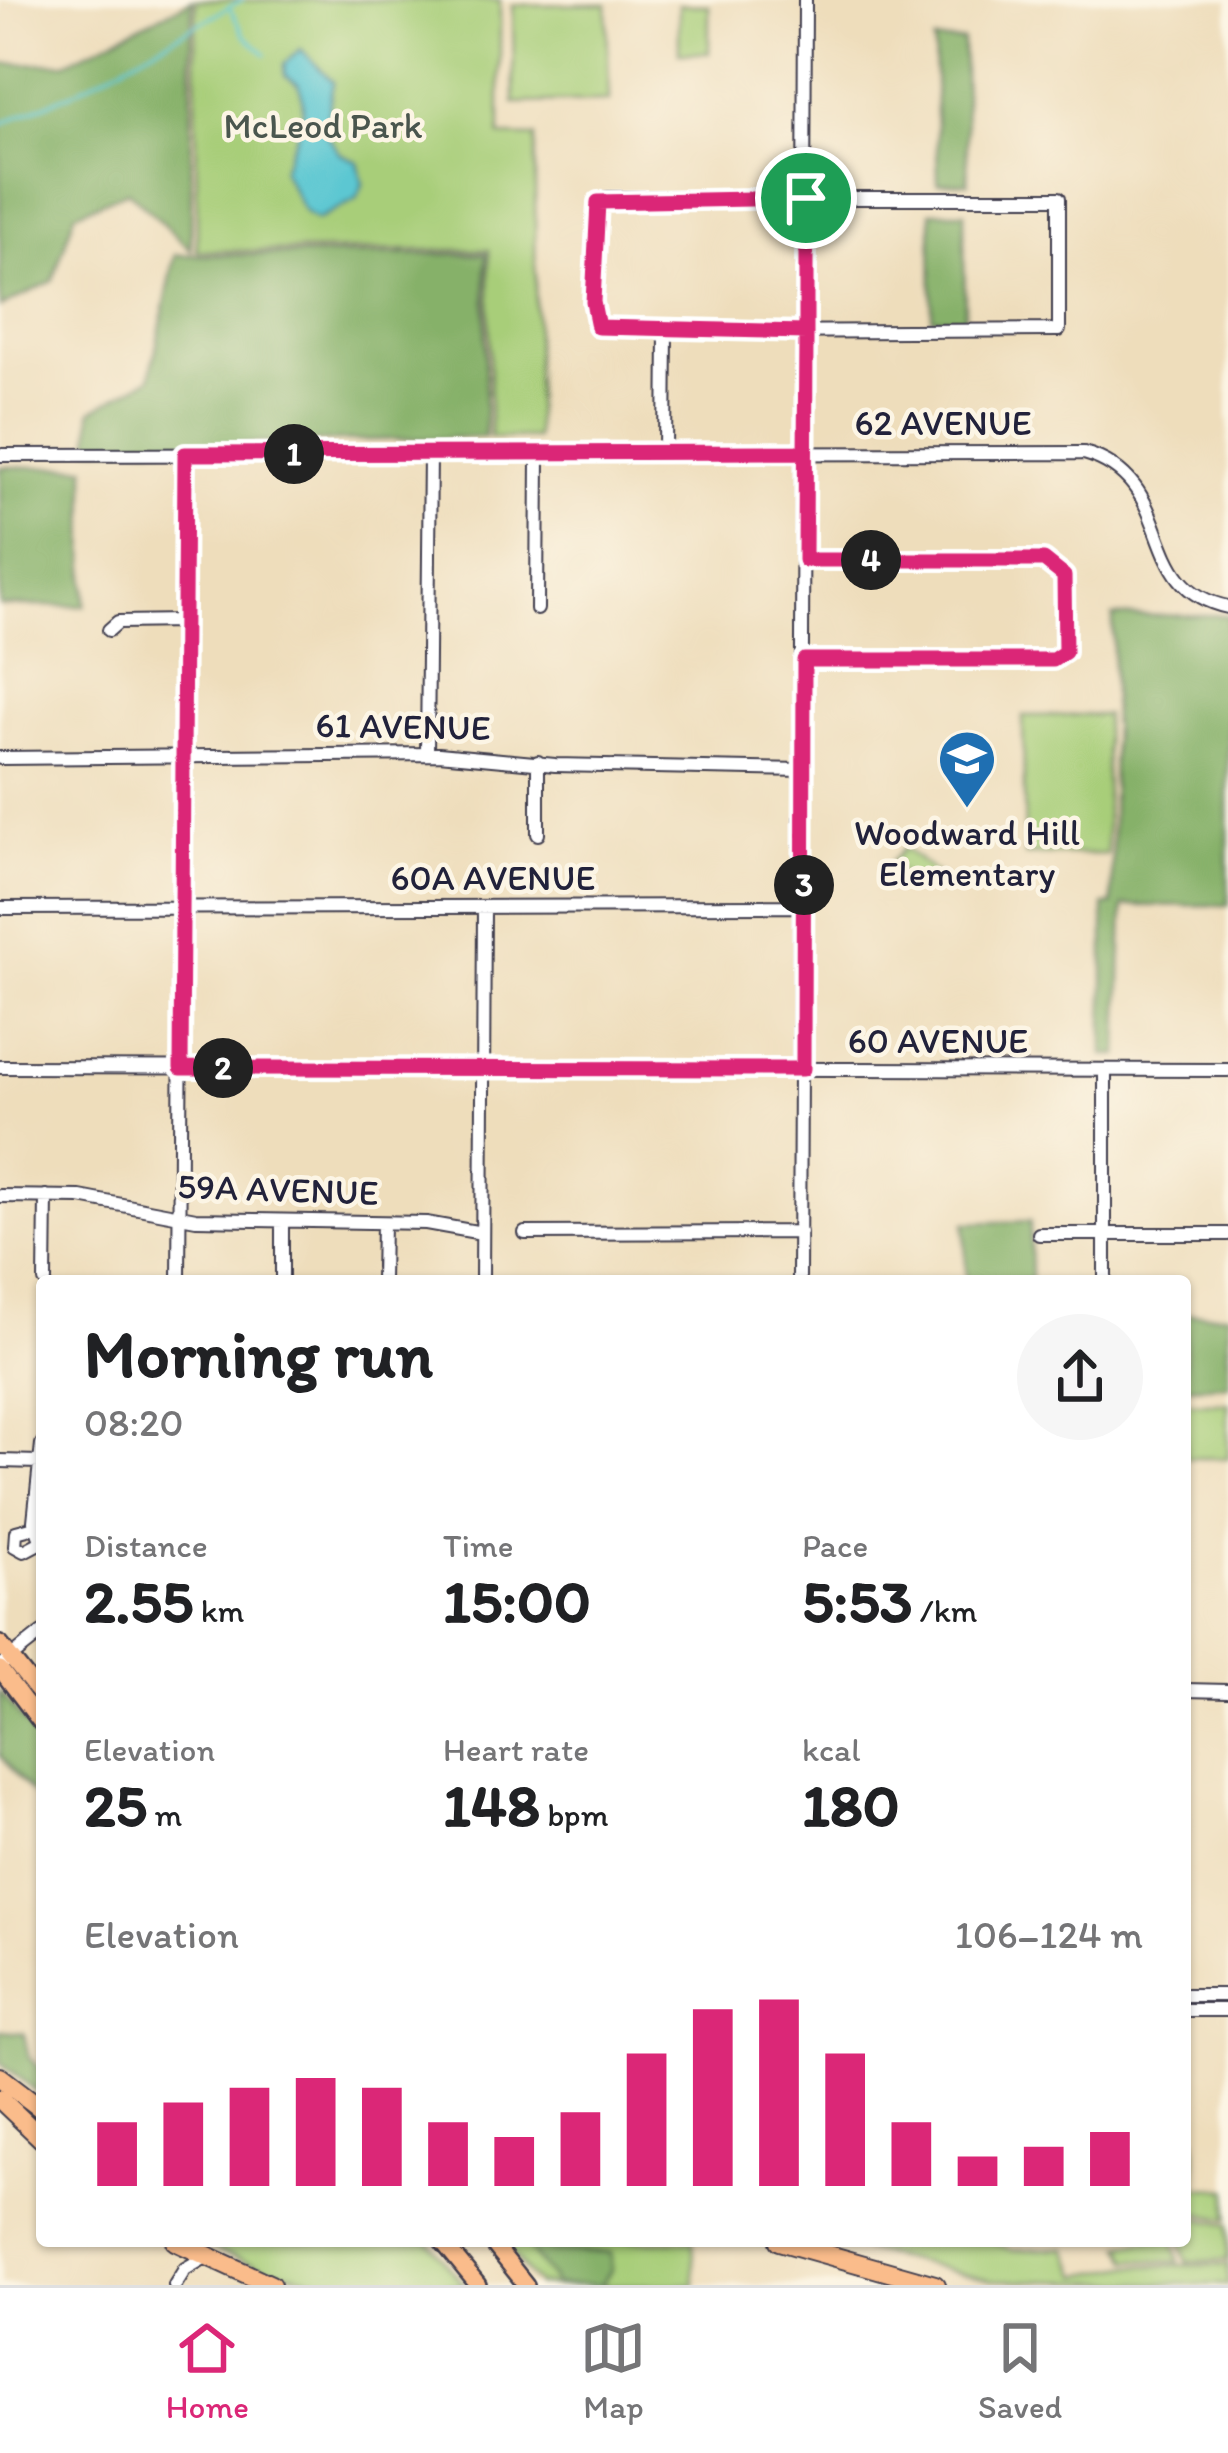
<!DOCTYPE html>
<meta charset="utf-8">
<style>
:root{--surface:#fff;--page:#f6f6f6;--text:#202124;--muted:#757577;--line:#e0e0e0;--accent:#db2777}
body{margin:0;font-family:Itim,sans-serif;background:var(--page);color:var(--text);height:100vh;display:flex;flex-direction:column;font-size:45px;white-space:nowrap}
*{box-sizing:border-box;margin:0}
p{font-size:39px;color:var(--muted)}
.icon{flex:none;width:66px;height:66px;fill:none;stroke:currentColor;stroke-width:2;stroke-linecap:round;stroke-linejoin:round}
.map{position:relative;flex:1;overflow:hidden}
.drawer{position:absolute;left:36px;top:1275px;width:1155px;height:972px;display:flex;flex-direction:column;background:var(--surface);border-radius:12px;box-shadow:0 3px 9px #0004}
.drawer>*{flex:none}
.pin{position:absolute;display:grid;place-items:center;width:102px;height:102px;color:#fff;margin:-51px;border:6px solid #fff;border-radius:50%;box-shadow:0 3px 12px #0007}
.km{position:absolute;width:60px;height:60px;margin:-30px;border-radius:50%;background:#222;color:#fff;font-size:33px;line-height:60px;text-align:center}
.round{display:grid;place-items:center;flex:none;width:126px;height:126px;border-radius:63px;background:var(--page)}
.headline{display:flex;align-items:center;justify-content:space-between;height:204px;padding:0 48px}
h1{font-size:66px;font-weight:700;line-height:90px}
.stats{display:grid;grid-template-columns:repeat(3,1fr);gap:18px;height:204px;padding:12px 48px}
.stats div{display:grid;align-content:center}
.stats b{font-size:60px;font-weight:700}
.stats small{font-size:33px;font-weight:400}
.stats p{font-size:33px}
.chart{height:336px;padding:24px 48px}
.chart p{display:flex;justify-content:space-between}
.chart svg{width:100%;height:216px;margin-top:12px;stroke:var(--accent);stroke-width:6}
.menu{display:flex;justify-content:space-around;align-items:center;height:168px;border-top:3px solid var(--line);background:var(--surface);font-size:33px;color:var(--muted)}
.menu a{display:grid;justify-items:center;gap:6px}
.menu .on{color:var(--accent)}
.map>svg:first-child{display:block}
.green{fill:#a8ce79;stroke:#65785a;stroke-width:3}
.forest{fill:#86b169;stroke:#546a52;stroke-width:3}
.water{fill:#5bc7d2;stroke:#3e7486;stroke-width:3}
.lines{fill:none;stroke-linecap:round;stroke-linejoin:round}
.stream{stroke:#5bc7d2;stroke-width:3}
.minor-casing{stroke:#413e4e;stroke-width:16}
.major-casing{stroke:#413e4e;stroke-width:20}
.highway-casing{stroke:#413e4e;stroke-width:22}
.minor{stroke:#fff;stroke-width:12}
.major{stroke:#fabc8b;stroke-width:15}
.highway{stroke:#fabc8b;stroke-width:18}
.route-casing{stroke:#fff;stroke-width:24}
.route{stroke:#db2777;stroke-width:15}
.labels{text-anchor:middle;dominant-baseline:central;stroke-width:9;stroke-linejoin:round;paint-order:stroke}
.park-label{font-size:36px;fill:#4a564e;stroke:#fcf5e5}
.street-label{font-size:36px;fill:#22223b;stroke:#fcf5e5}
.poi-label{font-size:36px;fill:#22223b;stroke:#fcf5e5}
</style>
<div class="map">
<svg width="1228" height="2285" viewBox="0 0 1228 2285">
<rect width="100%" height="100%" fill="#fcf5e5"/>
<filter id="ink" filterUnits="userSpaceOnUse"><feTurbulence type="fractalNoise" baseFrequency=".00833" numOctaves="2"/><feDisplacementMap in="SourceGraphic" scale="24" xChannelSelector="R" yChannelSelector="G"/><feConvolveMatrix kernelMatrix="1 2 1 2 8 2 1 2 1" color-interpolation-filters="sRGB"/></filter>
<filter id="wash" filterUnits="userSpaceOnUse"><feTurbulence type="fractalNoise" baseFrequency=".004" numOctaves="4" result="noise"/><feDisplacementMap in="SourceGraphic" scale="48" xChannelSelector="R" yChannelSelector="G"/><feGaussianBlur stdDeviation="2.7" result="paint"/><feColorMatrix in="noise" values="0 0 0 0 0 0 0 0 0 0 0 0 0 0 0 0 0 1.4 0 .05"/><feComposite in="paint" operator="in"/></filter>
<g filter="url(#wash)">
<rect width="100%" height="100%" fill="#edb"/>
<path class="green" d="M196,0H500V136L535,137L536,438H490L489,250L197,251Z
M607,4L609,101L514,103L513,5Z
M679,5H709V53H679Z
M1105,715L1107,854L1025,855L1023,716Z
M904,848L944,880L942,884L919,887L890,863Z
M1185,1403H1228V1458H1185Z
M1185,2139H1195L1196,2188L1228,2189V2220L1185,2211L1194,2190Z
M1185,2216L1228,2225V2260L1187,2262L1180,2241H1185Z
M194,2241H429L464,2285C353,2285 297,2285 194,2241Z
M501,2241H693L695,2285H537Z
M892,2241H990L1013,2250L1066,2248L1080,2275L1130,2266L1228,2265V2285L992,2280L864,2250Z
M1149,2241H1173L1179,2262L1129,2260L1122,2246Z"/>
<path class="forest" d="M192,0L191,250L128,191L75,213L53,281L0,307V64L65,63Z
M934,41H963L968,183H938Z
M931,212H964L965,318H932Z
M486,254L485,437L90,448L91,411L150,378L175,255Z
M0,467H86L85,606H0Z
M1228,615V905L1123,906L1119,1055H1104V905H1112L1113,616Z
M1030,1221L1031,1281H966L965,1223Z
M1185,1314H1228V1385L1185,1387Z
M0,1691L42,1745V1806L0,1755Z
M0,2031L24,2033L29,2058L42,2070V2096L0,2062Z
M523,2241H537L552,2251L611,2253V2270L601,2285H556Z"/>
<path class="water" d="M301,49L333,82L325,132L340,153L358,162L363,184L357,199L317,220L305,213L282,170C293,138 311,121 299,84L285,75L284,64Z"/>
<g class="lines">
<path class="stream" d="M230,9L244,35L266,54
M0,124L72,93L242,0"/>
</g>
</g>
<g filter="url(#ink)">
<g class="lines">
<g class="minor-casing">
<path id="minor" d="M608,198H1059V330L738,332L598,327L593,301L595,213L598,202Z
M665,452L666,330
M0,455L1084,453C1181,481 1134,588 1228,607
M537,609L538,454
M109,630L118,622L184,621
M804,660H1053L1065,652L1064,576L1044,560H805
M427,754L430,454
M0,758L439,754L555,765L804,770
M538,762V834
M0,908L804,906
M0,1067L1228,1070
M1105,1070V1281
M0,1196L80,1197L196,1219L426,1223L482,1233
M525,1233L800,1232
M1039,1234H1228
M45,1281L46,1196
M179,1281L185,454
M282,1281V1222
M382,1281L383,1223
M482,1281L484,907
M799,1281L805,0
M42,1444L34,1521L42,1543
M0,1461L40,1462
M35,1527L16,1532L15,1546L24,1551L41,1542
M0,1666L42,1633
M1185,1690L1228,1691
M1185,1995H1228
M1185,2010H1228
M175,2285L185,2269L204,2258"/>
</g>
<g class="major-casing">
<path id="major" d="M0,1644L42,1697
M0,1669L42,1724
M442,2241L478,2285
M491,2241L526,2285"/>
</g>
<g class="highway-casing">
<path id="highway" d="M0,2077L42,2109
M0,2099L42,2139
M175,2241L271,2285
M779,2241L935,2285"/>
</g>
<use href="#minor" class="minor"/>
<use href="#major" class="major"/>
<use href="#highway" class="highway"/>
</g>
</g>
<g class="lines" filter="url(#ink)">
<g class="route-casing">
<path id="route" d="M806,198V342L805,452L185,454L181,1068L803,1069L804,660H1053L1065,652L1064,576L1044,560H805L806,332L598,327L593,302L598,202L806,198"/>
</g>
<use href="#route" class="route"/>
</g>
<defs>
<g id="school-pin" transform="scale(3)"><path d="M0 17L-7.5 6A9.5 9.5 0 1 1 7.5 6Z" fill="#1f6fb2" stroke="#fcf5e5"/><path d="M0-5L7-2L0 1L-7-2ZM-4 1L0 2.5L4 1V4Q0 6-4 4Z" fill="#fff"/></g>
</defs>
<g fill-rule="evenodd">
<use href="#school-pin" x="967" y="759"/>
</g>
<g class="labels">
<g class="park-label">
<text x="323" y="125">McLeod Park</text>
</g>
<g class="street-label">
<text x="943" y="422">62 AVENUE</text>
<text transform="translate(403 726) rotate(1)">61 AVENUE</text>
<text x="493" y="877">60A AVENUE</text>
<text x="938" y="1040">60 AVENUE</text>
<text transform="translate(278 1189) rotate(2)">59A AVENUE</text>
</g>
<g class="poi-label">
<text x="967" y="832">Woodward Hill<tspan x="967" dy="41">Elementary</tspan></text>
</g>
</g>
</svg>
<div class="pin" style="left:806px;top:198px;background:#1e9e55"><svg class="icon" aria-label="arrive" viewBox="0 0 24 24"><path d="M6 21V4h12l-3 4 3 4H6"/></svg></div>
<b class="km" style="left:294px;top:454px">1</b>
<b class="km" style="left:223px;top:1068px">2</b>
<b class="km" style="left:804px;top:885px">3</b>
<b class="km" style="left:871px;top:560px">4</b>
<section class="drawer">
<div class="headline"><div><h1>Morning run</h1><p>08:20</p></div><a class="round"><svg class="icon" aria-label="share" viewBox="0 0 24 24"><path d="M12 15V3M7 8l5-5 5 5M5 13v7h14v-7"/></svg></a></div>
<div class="stats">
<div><p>Distance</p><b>2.55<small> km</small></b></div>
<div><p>Time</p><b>15:00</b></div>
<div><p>Pace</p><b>5:53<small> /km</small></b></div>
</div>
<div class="stats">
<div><p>Elevation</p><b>25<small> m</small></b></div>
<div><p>Heart rate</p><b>148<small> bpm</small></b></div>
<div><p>kcal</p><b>180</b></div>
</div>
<div class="chart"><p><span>Elevation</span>106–124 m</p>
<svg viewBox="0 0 160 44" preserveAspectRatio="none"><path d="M5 44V31M15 44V27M25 44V24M35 44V22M45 44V24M55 44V31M65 44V34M75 44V29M85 44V17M95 44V8M105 44V6M115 44V17M125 44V31M135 44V38M145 44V36M155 44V33"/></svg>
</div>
</section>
</div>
<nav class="menu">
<a class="on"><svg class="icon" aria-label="home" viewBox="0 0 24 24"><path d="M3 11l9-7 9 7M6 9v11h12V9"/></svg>Home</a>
<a><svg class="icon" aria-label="map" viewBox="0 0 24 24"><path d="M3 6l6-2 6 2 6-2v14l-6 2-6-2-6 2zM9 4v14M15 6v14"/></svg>Map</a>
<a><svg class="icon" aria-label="saved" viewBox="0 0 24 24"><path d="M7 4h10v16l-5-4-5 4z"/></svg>Saved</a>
</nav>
